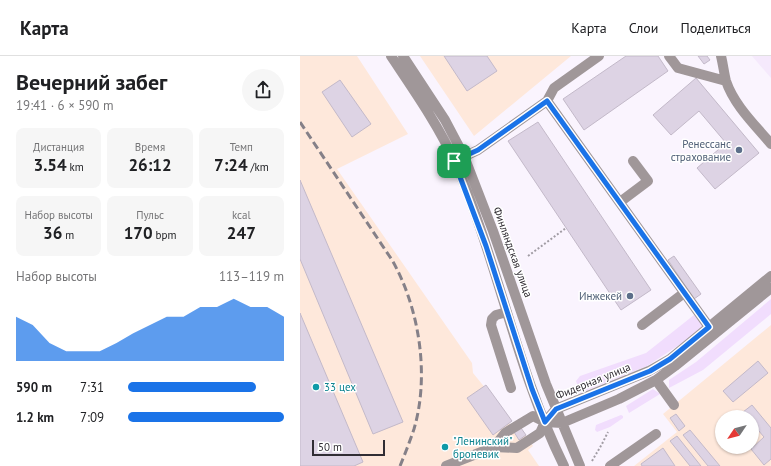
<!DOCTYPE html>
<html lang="ru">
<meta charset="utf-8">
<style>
:root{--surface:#fff;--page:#f6f6f6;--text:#202124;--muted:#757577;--line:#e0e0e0;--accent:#1a73e8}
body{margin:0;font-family:"PT Sans",sans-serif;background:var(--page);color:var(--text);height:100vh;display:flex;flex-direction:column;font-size:15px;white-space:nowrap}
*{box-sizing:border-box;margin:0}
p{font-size:13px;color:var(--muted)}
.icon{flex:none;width:22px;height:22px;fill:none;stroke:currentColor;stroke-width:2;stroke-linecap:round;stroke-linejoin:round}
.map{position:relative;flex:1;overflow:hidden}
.side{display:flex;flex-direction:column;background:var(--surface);width:300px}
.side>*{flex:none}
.needle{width:26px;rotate:235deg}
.tools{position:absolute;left:415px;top:354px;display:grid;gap:8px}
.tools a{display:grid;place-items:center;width:44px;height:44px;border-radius:50%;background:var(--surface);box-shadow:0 1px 3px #0004;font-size:20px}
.scale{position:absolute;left:12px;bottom:10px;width:73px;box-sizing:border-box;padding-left:4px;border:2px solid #312d34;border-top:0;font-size:11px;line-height:14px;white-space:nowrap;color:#312d34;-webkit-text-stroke:3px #fff;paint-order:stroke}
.pin{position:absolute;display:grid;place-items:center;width:34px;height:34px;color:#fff;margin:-17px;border-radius:8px;box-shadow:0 2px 6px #0006}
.round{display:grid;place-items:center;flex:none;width:42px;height:42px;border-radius:21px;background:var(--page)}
.summary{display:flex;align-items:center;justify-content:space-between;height:68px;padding:0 16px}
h1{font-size:22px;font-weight:600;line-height:30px}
.stats{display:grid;grid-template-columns:repeat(3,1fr);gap:6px;height:68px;padding:4px 16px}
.stats div{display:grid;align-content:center;border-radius:8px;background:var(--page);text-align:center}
.stats b{font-size:17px;font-weight:600}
.stats small{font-size:11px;font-weight:400}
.stats p{font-size:11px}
.chart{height:112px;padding:8px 16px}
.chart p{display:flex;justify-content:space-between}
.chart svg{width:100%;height:72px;margin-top:4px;fill:var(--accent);opacity:.7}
ul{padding:0 16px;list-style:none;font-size:13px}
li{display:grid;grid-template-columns:64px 48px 1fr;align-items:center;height:30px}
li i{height:10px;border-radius:5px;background:var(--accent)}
header{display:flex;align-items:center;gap:24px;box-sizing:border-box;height:56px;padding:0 20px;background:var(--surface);border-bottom:1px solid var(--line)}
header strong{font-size:19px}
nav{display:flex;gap:22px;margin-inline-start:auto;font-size:14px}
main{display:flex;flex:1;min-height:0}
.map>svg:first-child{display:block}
.built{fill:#f5e9fc}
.industrial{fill:#fee8db;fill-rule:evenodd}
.green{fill:#f1ddfd}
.building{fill:#ddd3e4;stroke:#c3b9c9}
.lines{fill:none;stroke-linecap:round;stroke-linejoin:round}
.path{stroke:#a19ca4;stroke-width:2;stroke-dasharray:2 2;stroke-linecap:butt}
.minor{stroke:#a09799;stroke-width:10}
.rail{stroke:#858088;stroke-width:3;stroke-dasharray:8 4;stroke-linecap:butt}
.route-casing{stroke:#fff;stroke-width:8}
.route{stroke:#1a73e8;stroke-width:5}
.service-dot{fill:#5c6f8a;stroke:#fff;stroke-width:1.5}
.culture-dot{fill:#0f9aa8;stroke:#fff;stroke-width:1.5}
.labels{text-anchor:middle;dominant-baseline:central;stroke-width:3;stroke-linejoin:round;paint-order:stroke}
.service-label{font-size:11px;fill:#4e5e75;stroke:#fff;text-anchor:end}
.street-label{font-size:11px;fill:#312d34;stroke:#fff}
.culture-label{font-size:11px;fill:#0d838f;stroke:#fff;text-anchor:start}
</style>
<header>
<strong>Карта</strong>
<nav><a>Карта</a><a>Слои</a><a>Поделиться</a></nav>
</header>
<main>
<section class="side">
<div class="summary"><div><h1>Вечерний забег</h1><p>19:41 · 6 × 590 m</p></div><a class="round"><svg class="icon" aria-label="share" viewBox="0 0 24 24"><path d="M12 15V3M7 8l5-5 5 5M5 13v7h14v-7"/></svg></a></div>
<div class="stats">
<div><p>Дистанция</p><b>3.54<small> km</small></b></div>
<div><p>Время</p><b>26:12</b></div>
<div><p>Темп</p><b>7:24<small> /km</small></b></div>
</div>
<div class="stats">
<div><p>Набор высоты</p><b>36<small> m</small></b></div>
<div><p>Пульс</p><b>170<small> bpm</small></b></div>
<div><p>kcal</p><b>247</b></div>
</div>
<div class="chart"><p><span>Набор высоты</span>113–119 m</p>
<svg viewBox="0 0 160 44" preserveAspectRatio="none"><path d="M0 44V17L10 22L20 33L30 38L40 38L50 38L60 33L70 27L80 22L90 17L100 17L110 11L120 11L130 6L140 11L150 11L160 17V44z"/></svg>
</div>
<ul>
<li><b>590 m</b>7:31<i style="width:82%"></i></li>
<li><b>1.2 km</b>7:09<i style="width:100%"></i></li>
</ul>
</section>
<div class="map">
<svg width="471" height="410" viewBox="0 0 471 410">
<rect width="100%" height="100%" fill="#faf4fe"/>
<path class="built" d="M452,0H471V22Z"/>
<path class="industrial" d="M0,0H57L108,78L37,113L172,307L173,317L212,365L209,367L215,375L221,372L233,390L228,394L239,410H0Z
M120,0H271L174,80Z
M471,269V410H334L377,376L363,358ZM422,361H452V391H422Z"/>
<path class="green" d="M471,243V258L403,314L369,332V324L396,306Z
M394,259L405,272L347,310L280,337L276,325L280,320L346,297Z
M353,333L360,338L329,357L326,350Z
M321,359L323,360V362L310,371L297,376L295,374L296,369Z"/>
<path class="building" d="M144,0H187L197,15L167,35Z
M326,0H358L368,15L284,74L263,43Z
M398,0H407L410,4L404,8Z
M396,22L459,97L415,133L397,112L426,87L399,55L371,79L353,59Z
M40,24L71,68L52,81L22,36Z
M238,66L351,234L321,254L208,85Z
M0,124L103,366L73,378L0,203Z
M374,200L401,238L394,243L368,204Z
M0,257L63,406L54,410H0Z
M458,305L468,317L433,346L423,335Z
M186,329L212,365L193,379L167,342Z
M452,349L471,372V403L464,409L451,393L464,381L452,367V361H447L443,356Z
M376,358L385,370L379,375L370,362Z
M221,372L226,379L219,384L214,376Z
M390,374L420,410H408L383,379Z
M377,380L401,410H390L370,385Z
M363,392L375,410H342L341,408Z"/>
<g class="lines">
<path class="path" d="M228,200L266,172
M292,405L302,388L308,376"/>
<path class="minor" d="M91,0C113,33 139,70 155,106C198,205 216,313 264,410
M103,0L145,64L164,100L193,175L246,328L280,410
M369,0L378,12L426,25
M421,0C423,8 424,17 426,25C434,49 455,69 471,88
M247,45L409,271
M159,103L178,94L247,45L254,32L299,0
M320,146L348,125L333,105
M207,256L196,259L192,263L191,269L211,332
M342,269L384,237
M356,324L374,349
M194,391L205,377L233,360L245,366L262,367L319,343L356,324L375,310L471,232
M146,410L194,391L217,392L240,377L245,366L256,353L349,315L370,303L471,220
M310,410L356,378"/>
<path class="rail" d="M0,66L92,204C119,251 130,319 114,373C110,385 105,398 100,410"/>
</g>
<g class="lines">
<g class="route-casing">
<path id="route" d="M247,45L409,271L370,303L350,315L256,353L245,366L232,333L186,190L154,105L178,94Z"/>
</g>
<use href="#route" class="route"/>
</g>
<g class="service-dot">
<circle cx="439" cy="94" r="4"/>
<circle cx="330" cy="240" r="4"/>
</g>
<g class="culture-dot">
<circle cx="16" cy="331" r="4"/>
<circle cx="145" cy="391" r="4"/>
</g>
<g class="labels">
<g class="service-label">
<text x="431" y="88">Ренессанс<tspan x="431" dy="13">страхование</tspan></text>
<text x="322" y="240">Инжекей</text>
</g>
<g class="street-label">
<text transform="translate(213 196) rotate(70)">Финляндская улица</text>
<text transform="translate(293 325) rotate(-22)">Фидерная улица</text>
</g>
<g class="culture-label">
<text x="24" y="331">33 цех</text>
<text x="153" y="385">"Ленинский"<tspan x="153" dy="13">броневик</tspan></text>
</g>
</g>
</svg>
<div class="tools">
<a><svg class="needle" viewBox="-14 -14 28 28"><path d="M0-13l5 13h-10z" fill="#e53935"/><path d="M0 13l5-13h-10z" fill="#757577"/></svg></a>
</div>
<div class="scale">50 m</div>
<div class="pin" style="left:154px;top:105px;background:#1e9e55"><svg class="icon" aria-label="arrive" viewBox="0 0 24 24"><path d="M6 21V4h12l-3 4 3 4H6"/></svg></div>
</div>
</main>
